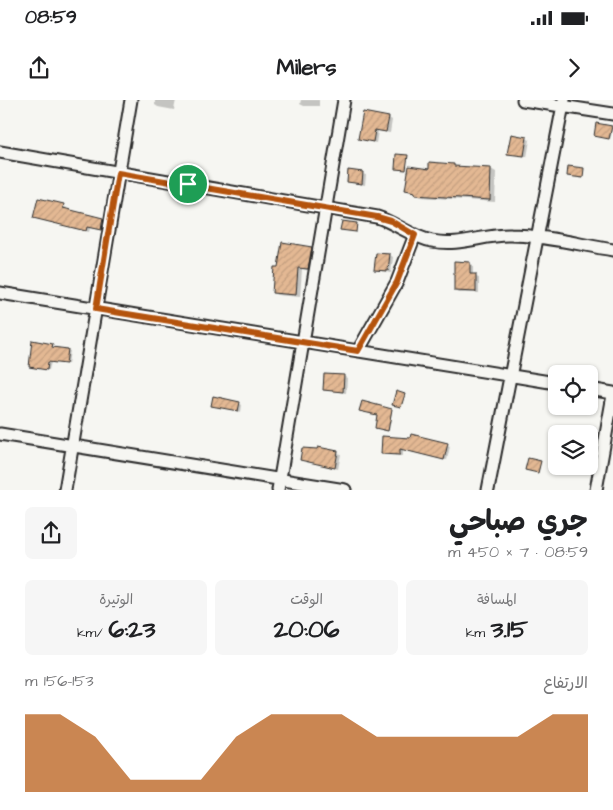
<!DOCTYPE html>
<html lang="ar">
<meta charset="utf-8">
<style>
:root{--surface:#fff;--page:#f6f6f6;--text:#202124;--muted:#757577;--accent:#b45309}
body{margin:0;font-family:"Architects Daughter","Playpen Sans Arabic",sans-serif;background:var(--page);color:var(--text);direction:rtl;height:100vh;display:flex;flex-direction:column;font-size:19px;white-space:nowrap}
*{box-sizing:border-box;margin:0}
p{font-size:16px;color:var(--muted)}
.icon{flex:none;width:28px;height:28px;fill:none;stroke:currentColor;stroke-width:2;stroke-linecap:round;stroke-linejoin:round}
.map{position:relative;height:390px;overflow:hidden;direction:ltr}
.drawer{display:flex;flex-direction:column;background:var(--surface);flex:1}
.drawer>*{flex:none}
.fabs{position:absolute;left:548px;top:265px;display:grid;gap:10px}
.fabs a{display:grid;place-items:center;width:50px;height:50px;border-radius:8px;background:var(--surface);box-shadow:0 1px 4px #0004;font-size:25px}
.pin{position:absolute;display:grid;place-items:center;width:42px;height:42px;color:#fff;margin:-21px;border:2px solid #fff;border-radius:50%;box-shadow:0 1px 5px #0007}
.round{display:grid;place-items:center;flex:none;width:52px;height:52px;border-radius:8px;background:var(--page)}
.head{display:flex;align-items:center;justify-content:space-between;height:85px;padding:0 25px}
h1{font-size:28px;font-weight:700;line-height:38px}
.metrics{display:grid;grid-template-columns:repeat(3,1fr);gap:8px;height:85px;padding:5px 25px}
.metrics div{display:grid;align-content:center;border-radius:8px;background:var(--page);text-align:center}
.metrics b{font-size:25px;font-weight:700}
.metrics small{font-size:14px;font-weight:400}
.metrics p{font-size:14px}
.chart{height:140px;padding:10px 25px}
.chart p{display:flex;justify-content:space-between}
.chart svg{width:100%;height:90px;margin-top:5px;fill:var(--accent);opacity:.7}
.status{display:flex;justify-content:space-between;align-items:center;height:35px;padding:0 25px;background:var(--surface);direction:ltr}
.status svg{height:14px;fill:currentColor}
header{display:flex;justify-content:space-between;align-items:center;height:65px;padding:0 25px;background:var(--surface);font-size:22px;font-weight:700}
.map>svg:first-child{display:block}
.shadow{fill:#0003}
.building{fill:url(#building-hatch);stroke:#2b2b2b}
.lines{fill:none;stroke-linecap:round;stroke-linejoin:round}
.minor-casing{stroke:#2b2b2b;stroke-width:15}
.minor{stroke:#f6f6f2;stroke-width:11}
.route-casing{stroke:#fff;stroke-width:10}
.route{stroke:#b45309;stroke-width:6}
</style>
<div class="status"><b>08:59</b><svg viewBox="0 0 49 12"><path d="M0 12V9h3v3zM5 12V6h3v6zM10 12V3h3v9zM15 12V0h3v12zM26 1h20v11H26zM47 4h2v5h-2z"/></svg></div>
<header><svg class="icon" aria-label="forward" viewBox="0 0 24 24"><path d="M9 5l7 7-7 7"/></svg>Milers<svg class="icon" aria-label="share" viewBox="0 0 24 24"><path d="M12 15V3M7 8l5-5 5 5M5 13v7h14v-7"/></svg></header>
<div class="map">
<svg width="613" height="390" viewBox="0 0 613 390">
<defs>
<pattern id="building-hatch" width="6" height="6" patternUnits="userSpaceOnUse" patternTransform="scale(1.25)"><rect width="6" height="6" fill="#e3b893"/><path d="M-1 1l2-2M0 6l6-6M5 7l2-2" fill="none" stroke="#c39e7f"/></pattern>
</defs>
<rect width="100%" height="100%" fill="#f6f6f2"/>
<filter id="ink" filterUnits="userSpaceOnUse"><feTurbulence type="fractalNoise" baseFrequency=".02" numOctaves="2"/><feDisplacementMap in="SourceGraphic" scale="10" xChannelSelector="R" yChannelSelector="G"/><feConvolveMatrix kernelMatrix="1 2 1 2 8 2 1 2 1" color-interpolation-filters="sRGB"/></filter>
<g filter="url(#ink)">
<path class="shadow" d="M155,0H176L174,10L158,7L155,5Z
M301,0H319V6H304L300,4Z
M389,18L392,20L390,33L378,31L376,43L359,39Z
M597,25L613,28L610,39L597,36Z
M526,38L530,40L527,57L509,53Z
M454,65L458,68L491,69L496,72L495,102L421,97L407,90L430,70Z
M349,71L366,75L365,85L348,82Z
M63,106L67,108L66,110L106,122L105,131L90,128L89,132L38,119Z
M311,148L315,150L312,171L302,169L300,197L277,195L273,193L279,169Z
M390,155L393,157L391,173L376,170Z
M470,163L473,165V176L479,178V193H458L455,191Z
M52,245L54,248L70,251L68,264L51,262L49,270L30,267Z
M343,276L347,278L346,293L325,290Z
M404,295L402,307L394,305Z
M239,303L242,305L241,312L213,305Z
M392,310L389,331L377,328Z
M384,338L447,345L450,346L447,360L403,350V356L386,355L383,354Z
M338,353L341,354L338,369L302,359Z"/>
<path class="building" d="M363,12L389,17L386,32L375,30L373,42L358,39Z
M596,23L612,26L609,39L594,36Z
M511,34L527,37L524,56L507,54Z
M396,54L408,55L406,70L395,69Z
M429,62L454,64V66L491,68L490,100L415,95V92L405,90L409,66L429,69Z
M568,66L584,68L583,78L567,76Z
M348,70L363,72L362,84L347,82Z
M38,98L64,104L63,108L103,118L101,130L87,127L86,131L33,118Z
M342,121L357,123L356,132L340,130Z
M282,142L312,147L308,169L298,168L296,195L272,193L274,167H278Z
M376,153L390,154L388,171L374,170Z
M454,161L470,162V174H476V192L454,191Z
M32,240L53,244L52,247L68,249L66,264L48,262L47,270L29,267Z
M324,274L344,275L343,292L323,290Z
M396,291L405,294L401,307L392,305Z
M213,296L240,302L238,311L211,306Z
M362,301L392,309L388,331L375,328L377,315L359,311Z
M411,334L448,343L444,360L400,349V355L381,354L382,336L410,338Z
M318,347L338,351L335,368L300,360L302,348L317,349Z
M528,358L541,361L538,373L525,370Z"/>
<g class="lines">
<g class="minor-casing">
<path id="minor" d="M523,0L613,14
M0,52L377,117C396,123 412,137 432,141C460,147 484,134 511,135C543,135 581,145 613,150
M0,193L556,283
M358,251L397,182L415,135
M589,289L613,293
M0,334L345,390
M65,390L131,0
M278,390L344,0
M488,390L564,0
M596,390L613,295"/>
</g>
<use href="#minor" class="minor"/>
</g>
</g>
<g class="lines" filter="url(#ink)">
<g class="route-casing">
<path id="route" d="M118,73L377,117L391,121L415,135L397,182L358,251L96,209Z"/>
</g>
<use href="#route" class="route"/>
</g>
</svg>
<div class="fabs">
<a><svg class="icon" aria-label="locate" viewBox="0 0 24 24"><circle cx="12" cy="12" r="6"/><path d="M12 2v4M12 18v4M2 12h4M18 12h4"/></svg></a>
<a><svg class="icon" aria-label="layers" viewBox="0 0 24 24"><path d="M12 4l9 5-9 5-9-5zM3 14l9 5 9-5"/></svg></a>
</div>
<div class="pin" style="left:188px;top:84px;background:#1e9e55"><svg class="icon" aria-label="arrive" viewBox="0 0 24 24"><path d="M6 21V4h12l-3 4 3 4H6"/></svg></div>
</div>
<section class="drawer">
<div class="head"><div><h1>جري صباحي</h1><p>08:59 · 7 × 450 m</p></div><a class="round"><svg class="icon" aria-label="share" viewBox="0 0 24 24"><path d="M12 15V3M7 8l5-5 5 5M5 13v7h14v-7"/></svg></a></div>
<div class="metrics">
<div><p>المسافة</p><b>3.15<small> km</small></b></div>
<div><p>الوقت</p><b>20:06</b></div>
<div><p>الوتيرة</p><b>6:23<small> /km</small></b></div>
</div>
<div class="chart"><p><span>الارتفاع</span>153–156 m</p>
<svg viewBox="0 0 160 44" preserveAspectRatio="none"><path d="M0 44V6L10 6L20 17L30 38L40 38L50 38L60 17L70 6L80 6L90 6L100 17L110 17L120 17L130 17L140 17L150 6L160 6V44z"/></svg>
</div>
</section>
